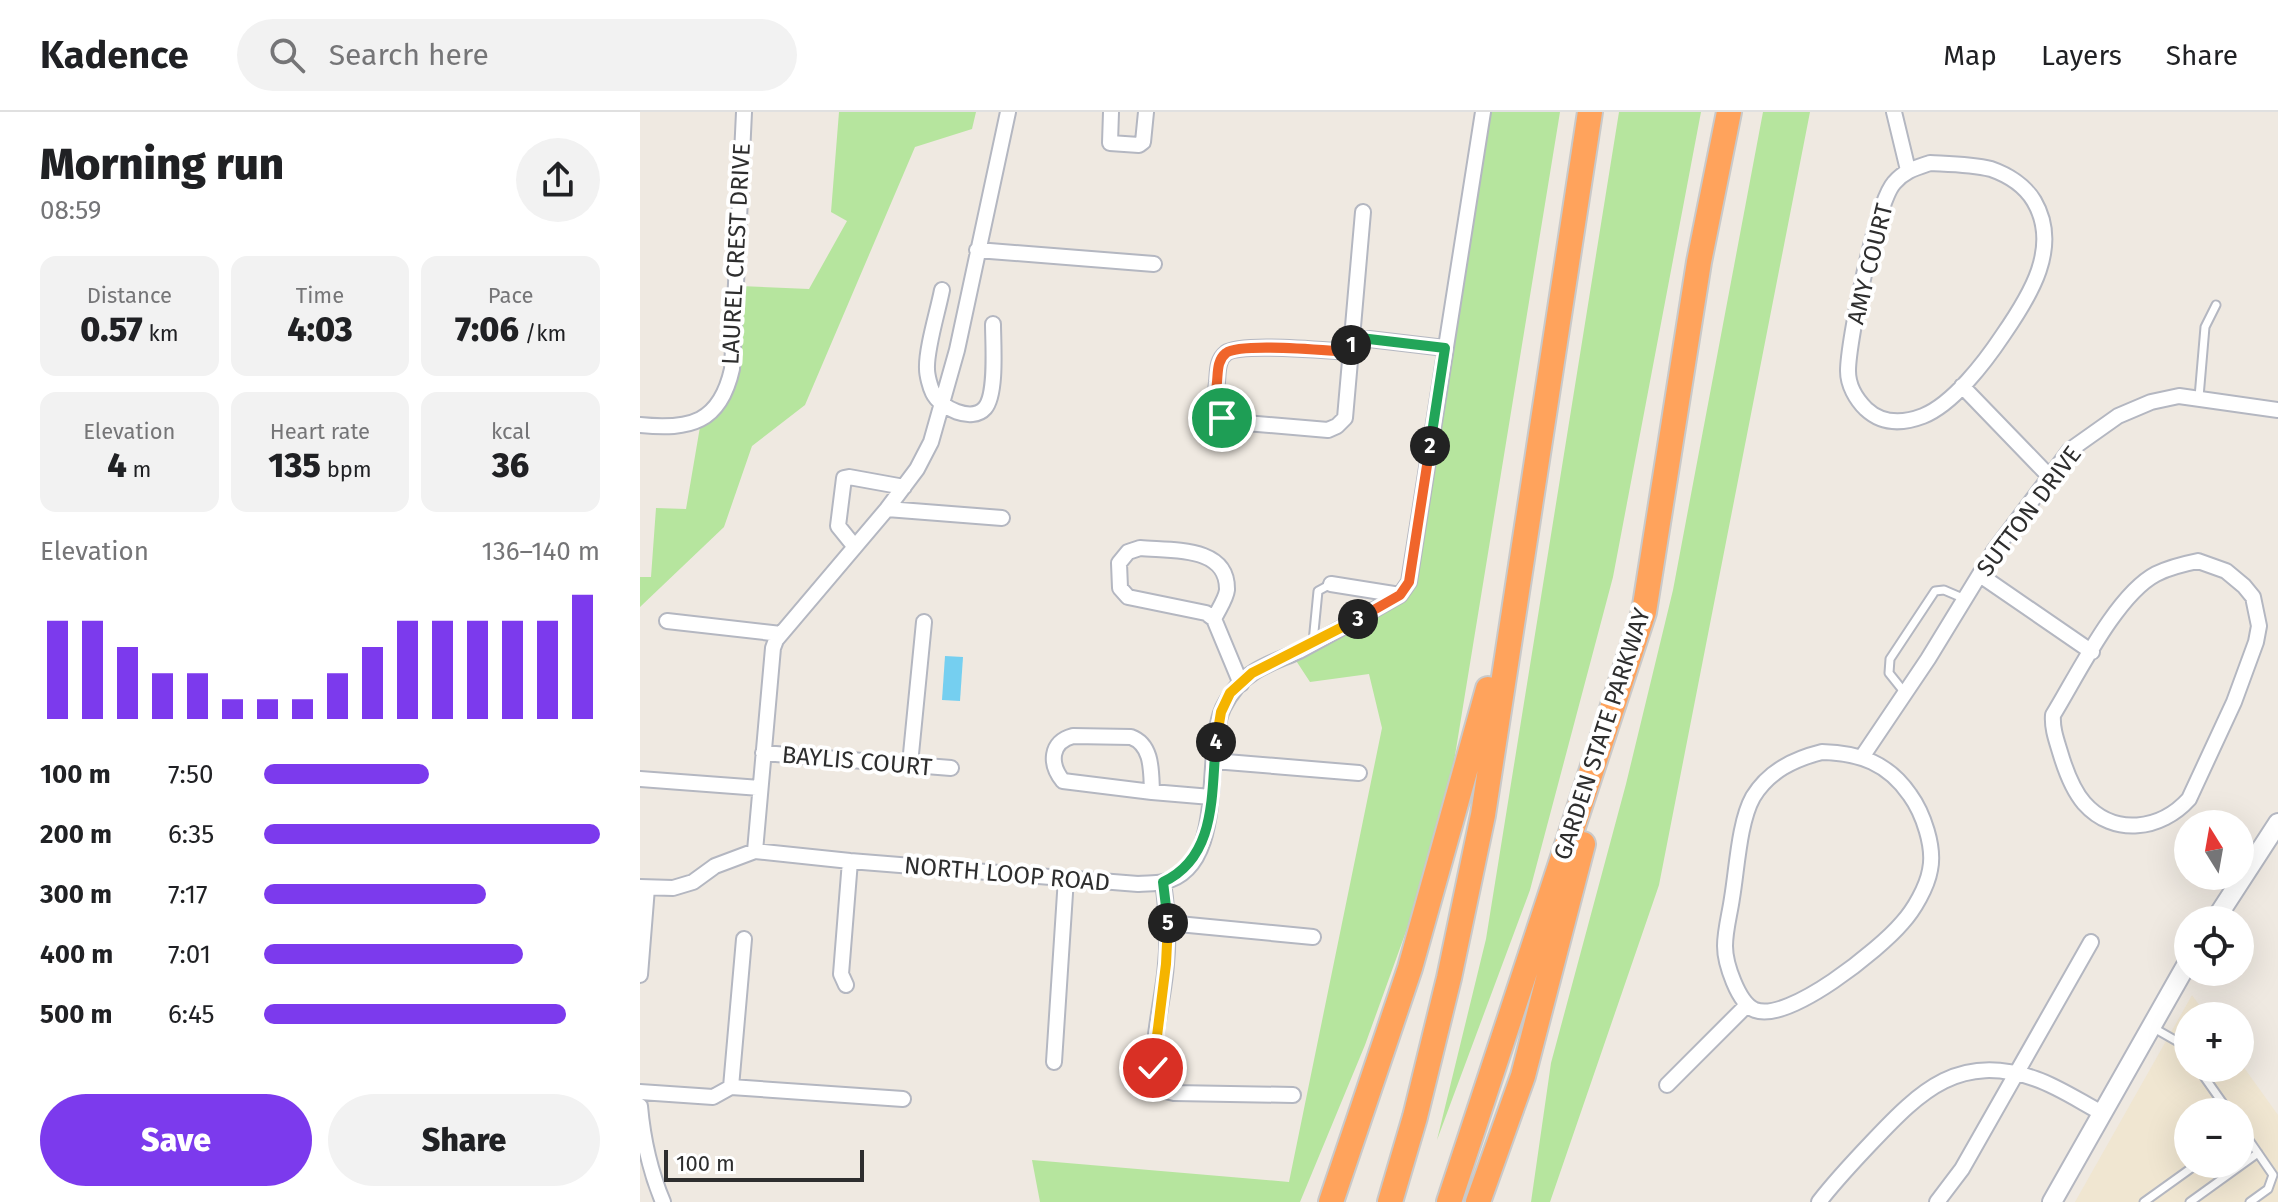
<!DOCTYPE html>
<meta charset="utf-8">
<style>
:root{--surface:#fff;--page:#f2f2f2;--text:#202124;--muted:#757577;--line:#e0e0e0;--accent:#7c3aed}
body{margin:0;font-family:"Fira Sans",sans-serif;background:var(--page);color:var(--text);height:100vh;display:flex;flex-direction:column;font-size:30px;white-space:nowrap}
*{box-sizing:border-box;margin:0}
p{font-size:26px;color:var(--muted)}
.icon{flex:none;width:44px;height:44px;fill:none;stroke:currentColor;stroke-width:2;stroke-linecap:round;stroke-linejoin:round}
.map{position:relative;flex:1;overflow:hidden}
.sheet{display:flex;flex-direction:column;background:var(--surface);width:640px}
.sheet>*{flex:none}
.needle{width:52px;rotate:349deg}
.buttons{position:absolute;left:1534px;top:698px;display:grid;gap:16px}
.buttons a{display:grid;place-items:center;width:80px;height:80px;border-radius:50%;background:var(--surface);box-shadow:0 8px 32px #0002;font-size:40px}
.scale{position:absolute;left:24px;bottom:20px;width:200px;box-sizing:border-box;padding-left:8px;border:4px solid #2e2e2e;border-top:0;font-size:22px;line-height:28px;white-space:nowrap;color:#2e2e2e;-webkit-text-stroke:6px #fff;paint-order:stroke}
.pin{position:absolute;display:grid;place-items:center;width:68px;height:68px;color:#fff;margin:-34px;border:4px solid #fff;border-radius:50%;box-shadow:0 2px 8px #0007}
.km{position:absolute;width:40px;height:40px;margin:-20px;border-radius:50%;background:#222;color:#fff;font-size:22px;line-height:40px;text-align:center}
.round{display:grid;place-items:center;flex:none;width:84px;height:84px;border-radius:42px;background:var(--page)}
.head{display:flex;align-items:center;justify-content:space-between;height:136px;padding:0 40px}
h1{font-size:44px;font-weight:800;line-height:60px}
.stats{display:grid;grid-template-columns:repeat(3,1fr);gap:12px;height:136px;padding:8px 40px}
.stats div{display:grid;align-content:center;border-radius:16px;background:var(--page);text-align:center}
.stats b{font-size:34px;font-weight:800}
.stats small{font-size:22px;font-weight:400}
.stats p{font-size:22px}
.chart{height:224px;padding:16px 40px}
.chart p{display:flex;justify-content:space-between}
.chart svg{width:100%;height:144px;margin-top:8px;stroke:var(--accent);stroke-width:6}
.action{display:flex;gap:16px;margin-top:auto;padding:16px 40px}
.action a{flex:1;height:92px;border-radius:48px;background:var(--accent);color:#fff;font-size:32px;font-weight:800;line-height:92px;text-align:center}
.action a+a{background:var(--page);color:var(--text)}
ul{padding:0 40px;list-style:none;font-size:26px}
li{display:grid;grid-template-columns:128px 96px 1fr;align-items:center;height:60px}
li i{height:20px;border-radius:10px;background:var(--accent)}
header{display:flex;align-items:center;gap:48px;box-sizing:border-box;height:112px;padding:0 40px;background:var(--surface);border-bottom:2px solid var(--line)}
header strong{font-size:38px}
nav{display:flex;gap:44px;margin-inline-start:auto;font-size:28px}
.search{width:560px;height:72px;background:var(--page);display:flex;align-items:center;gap:20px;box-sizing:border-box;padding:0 28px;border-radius:44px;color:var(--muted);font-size:30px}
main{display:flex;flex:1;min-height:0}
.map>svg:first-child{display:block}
.education{fill:#f0e6d1;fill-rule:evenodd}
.green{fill:#b6e59e}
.water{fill:#75cff0}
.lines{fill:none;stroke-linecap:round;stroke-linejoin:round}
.service-casing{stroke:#b4b7c1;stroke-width:11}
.minor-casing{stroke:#b4b7c1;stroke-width:18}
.secondary-casing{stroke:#b4b7c1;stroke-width:22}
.motorway-casing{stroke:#c9c9c9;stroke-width:28}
.service{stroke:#fff;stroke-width:7}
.minor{stroke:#fff;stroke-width:14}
.secondary{stroke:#fff;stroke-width:18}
.motorway{stroke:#ffa35c;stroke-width:24}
.split-1-casing{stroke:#fff;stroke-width:16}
.split-2-casing{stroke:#fff;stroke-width:16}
.split-3-casing{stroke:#fff;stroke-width:16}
.split-4-casing{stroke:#fff;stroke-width:16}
.split-5-casing{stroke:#fff;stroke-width:16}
.split-6-casing{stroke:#fff;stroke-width:16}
.split-1{stroke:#f0652b;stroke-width:10}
.split-2{stroke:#22a559;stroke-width:10}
.split-3{stroke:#f0652b;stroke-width:10}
.split-4{stroke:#f5b400;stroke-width:10}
.split-5{stroke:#22a559;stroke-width:10}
.split-6{stroke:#f5b400;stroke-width:10}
.labels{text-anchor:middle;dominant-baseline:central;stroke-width:8;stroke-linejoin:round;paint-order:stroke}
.street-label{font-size:24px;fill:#2e2e2e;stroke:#fff}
</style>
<header>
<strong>Kadence</strong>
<div class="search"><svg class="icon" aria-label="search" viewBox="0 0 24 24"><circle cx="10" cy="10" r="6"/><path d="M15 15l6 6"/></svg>Search here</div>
<nav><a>Map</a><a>Layers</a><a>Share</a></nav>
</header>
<main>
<section class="sheet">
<div class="head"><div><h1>Morning run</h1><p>08:59</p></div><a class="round"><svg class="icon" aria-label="share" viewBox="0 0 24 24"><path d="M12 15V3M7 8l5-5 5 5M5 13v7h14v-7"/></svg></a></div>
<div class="stats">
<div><p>Distance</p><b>0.57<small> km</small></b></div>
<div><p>Time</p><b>4:03</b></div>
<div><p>Pace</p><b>7:06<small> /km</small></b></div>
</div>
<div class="stats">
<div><p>Elevation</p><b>4<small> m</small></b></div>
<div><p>Heart rate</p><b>135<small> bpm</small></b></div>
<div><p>kcal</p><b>36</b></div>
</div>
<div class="chart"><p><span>Elevation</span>136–140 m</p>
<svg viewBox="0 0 160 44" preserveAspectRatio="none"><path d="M5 44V14M15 44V14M25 44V22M35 44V30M45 44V30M55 44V38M65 44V38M75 44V38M85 44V30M95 44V22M105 44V14M115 44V14M125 44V14M135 44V14M145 44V14M155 44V6"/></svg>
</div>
<ul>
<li><b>100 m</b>7:50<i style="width:49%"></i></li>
<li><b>200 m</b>6:35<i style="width:100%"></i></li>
<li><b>300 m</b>7:17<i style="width:66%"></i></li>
<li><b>400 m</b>7:01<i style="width:77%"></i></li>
<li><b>500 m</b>6:45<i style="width:90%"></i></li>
</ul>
<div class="action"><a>Save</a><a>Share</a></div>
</section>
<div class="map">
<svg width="1638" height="1090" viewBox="0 0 1638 1090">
<rect width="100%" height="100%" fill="#efe9e1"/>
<path class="education" d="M1552,883L1567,904H1548V956H1600V950L1638,1003V1090H1435ZM1548,1000H1600V1052H1548Z"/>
<path class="green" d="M199,0H336L332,17L275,35L165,293L112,334L84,415L0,495V465H11L16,396L46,397L61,309L95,269L100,174L169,177L207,109L191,100Z
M845,0H920L803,717L725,933L660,1090H400L392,1048L649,1070L742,616L729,562L670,570L653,544L767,476Z
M979,0H1061L973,465L890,778L797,1028L846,827Z
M1123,0H1170L1019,773L910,1090H891L911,951L986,672L1033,478Z"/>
<path class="water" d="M305,544L323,545L320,589L302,588Z"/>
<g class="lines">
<g class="service-casing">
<path id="service" d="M1559,285L1565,215L1576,193
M673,530L678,479L691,472
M1265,581L1249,561L1250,547L1295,479L1304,478L1325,487
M1512,915L1540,931L1548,942
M1558,956L1589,1000
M1600,1015L1633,1063L1628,1077L1610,1090
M1504,1090L1557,1052
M1550,1090L1618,1041"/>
</g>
<g class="minor-casing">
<path id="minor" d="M471,0L470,31L499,33L503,30L506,0
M1254,0L1268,58
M1290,51C1310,52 1331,52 1351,57C1368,63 1385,74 1394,89C1421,135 1390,184 1363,223C1345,250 1313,292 1283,304C1262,312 1242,312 1226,297C1216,287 1208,273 1208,259C1208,230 1236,91 1254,71C1264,59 1275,56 1290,51Z
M337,138L514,152
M302,178C298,199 286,237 287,257C287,263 290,275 293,281C300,296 332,311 345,296C357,282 353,231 353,212
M712,225L805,236
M711,240C688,239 602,230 586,241C577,248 578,260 577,270C575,284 576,293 582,306L594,310L688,318L697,314L705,306L723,100
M1322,274L1409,364
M0,313C50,318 80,311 92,257L104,0
M247,397L362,406
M215,435L198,414L204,366L209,365L264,375
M500,436C530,439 588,433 587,478C586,487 578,498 574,507L566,501L488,485L480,476L479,451L488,440Z
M1558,449L1586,459L1604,474L1613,485L1619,514L1616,530L1594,590L1549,687C1521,718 1474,725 1444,691C1432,677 1425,657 1420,640C1416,627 1412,616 1413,603C1437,564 1476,483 1516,462C1530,455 1543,452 1558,449Z
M1340,463L1452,540
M691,472L760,483
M574,507L601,572
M27,509L141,522
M433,624L491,625C513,633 511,660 512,680L423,669C409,652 410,630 433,624Z
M1182,640C1220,641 1248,651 1270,683C1283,701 1295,735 1290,758C1287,775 1274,798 1262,811C1240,837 1149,911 1115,898C1098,891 1085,851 1085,834C1085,818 1090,801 1092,786C1097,757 1099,710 1113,685C1129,659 1154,647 1182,640Z
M123,641L311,656
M1222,645L1288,547L1354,439L1430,338L1478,304L1511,290L1539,284L1638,298
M574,649L719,661
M270,652L284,510
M0,667L120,676
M512,680L571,685
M115,739L133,536L136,528L247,397L277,357L291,330L317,238L368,0
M523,770C527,798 529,824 526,852C523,893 508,936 517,977L534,981L653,983
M0,775L33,776L53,770L75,754L115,739L210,749L498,772C506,771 515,772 523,770C589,755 562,642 583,596C590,582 601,568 614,560C628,551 644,546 659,539C693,521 727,502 760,483L769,470L843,0
M528,811L673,825
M0,863L7,776
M206,873L201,862L210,749
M414,950L426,766
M1027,973L1107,893
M91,975L104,827
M0,980L73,985L91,975L263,987
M0,994C3,1028 10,1059 23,1090
M1179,1090C1195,1069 1213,1050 1232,1030C1281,978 1320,940 1396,967C1419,975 1441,990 1462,1001
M1297,1090L1322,1057L1451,830"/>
</g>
<g class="secondary-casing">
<path id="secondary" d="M1575,808L1638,711
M1412,1090L1548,850"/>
</g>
<g class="motorway-casing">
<path id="motorway" d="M691,1090L770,856L848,577
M750,1090L775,1005L809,866L843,703L950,0
M809,1090L1004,500L1059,150L1089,0
M838,1090L883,964L943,732"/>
</g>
<use href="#service" class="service"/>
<use href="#minor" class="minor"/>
<use href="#secondary" class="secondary"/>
<use href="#motorway" class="motorway"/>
</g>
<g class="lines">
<g class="split-1-casing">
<path id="split-1" d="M582,306C576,293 575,285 577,270C578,260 577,248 586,241C602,230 688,239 711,240V233"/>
</g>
<g class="split-2-casing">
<path id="split-2" d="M711,233L712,225L805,236L790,334"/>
</g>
<g class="split-3-casing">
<path id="split-3" d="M718,507L760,483L769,470L790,334"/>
</g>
<g class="split-4-casing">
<path id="split-4" d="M576,630L581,600L590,581L612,561L718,507"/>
</g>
<g class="split-5-casing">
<path id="split-5" d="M528,811L523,770C577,745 571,682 576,630"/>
</g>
<g class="split-6-casing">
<path id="split-6" d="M513,956L526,852L528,811"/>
</g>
<use href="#split-1" class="split-1"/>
<use href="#split-2" class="split-2"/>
<use href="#split-3" class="split-3"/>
<use href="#split-4" class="split-4"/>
<use href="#split-5" class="split-5"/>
<use href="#split-6" class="split-6"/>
</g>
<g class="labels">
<g class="street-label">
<text transform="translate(96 142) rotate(-87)">LAUREL CREST DRIVE</text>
<text transform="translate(1230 152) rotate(-76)">AMY COURT</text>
<text transform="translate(1389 399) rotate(-53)">SUTTON DRIVE</text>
<text transform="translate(962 622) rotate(-72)">GARDEN STATE PARKWAY</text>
<text transform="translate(217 649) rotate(5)">BAYLIS COURT</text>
<text transform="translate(367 762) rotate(5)">NORTH LOOP ROAD</text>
</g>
</g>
</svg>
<div class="buttons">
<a><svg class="needle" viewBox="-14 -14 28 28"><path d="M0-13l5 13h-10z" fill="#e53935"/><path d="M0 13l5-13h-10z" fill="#757577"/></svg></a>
<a><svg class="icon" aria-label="locate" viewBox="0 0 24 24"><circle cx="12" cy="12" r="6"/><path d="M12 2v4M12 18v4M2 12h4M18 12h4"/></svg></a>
<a>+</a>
<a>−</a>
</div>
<div class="scale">100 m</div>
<div class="pin" style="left:582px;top:306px;background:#1e9e55"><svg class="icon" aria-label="arrive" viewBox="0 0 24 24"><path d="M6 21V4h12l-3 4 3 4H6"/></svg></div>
<div class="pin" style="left:513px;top:956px;background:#d93025"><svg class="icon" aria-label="check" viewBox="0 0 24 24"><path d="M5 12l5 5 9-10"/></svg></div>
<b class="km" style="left:711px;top:233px">1</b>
<b class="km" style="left:790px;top:334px">2</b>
<b class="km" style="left:718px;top:507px">3</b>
<b class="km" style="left:576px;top:630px">4</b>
<b class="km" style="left:528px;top:811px">5</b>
</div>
</main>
